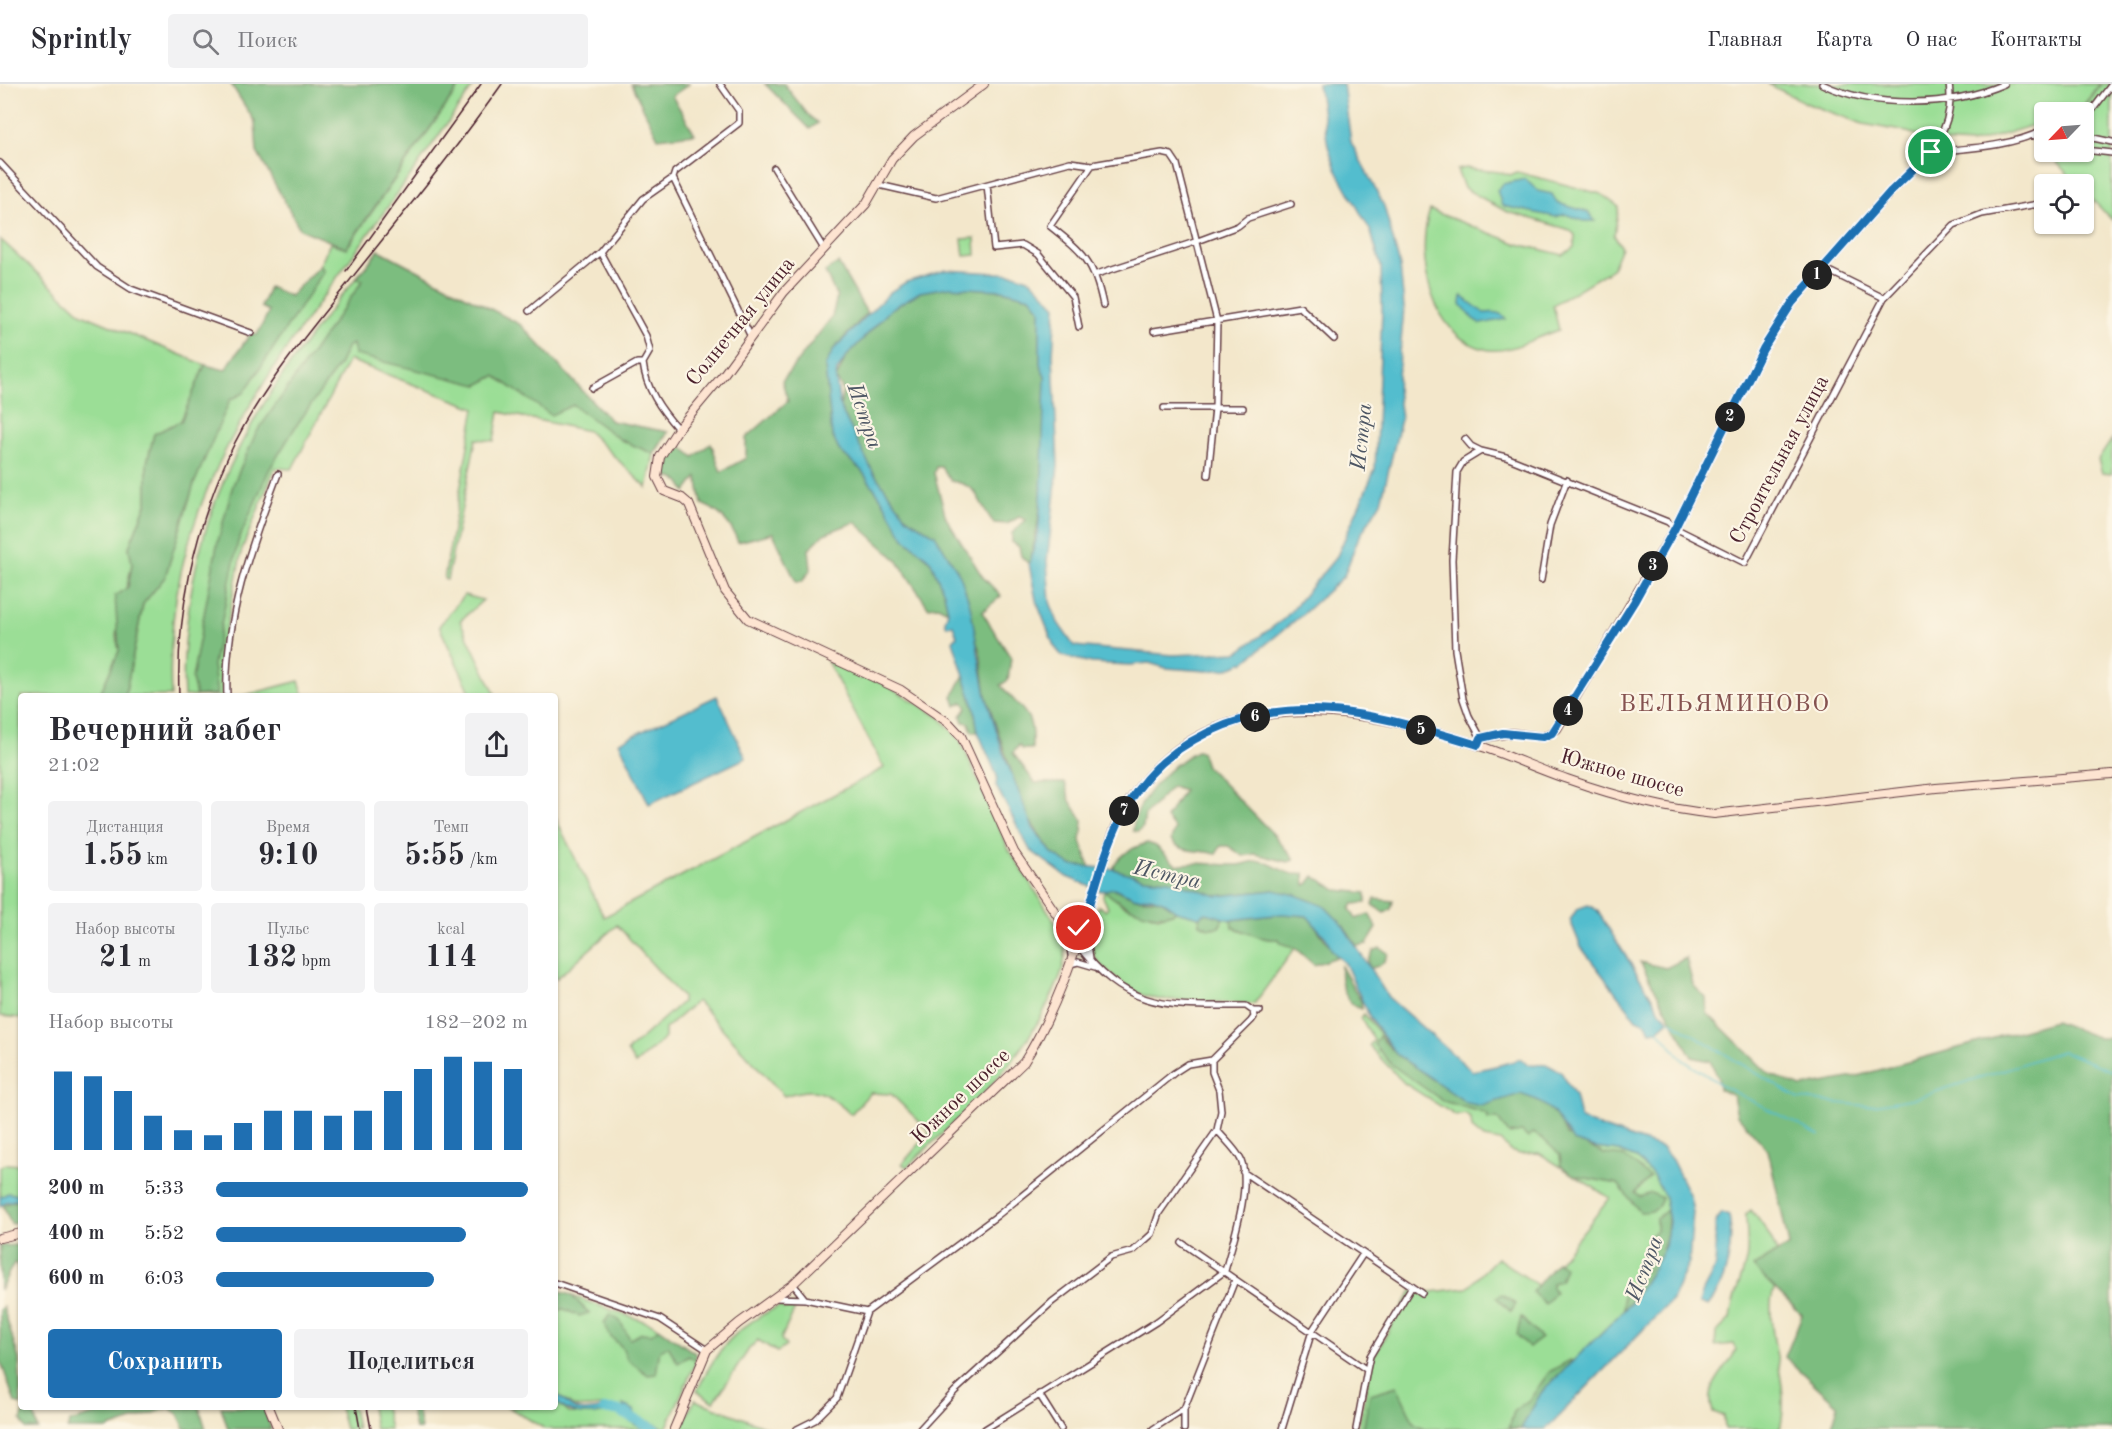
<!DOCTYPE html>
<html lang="ru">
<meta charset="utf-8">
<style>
:root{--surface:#fff;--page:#f2f2f3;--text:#2b2b33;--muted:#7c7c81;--line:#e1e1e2;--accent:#1f6fb2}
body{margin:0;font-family:"Old Standard TT",serif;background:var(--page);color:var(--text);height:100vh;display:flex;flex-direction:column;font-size:22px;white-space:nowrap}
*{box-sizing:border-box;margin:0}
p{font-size:20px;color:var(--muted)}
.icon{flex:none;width:33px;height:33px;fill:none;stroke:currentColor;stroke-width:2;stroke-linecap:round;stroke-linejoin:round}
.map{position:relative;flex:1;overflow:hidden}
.details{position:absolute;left:18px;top:609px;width:540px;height:717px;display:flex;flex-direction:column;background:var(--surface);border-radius:6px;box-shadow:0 2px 4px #0004}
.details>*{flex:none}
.needle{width:39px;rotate:245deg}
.tools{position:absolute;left:2034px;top:18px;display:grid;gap:12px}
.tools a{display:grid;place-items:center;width:60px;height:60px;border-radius:6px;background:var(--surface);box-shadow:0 2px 4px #0004;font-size:30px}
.pin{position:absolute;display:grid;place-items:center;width:51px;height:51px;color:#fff;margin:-26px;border:3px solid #fff;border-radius:50%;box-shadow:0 2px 6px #0007}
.km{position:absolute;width:30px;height:30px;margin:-15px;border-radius:50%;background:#222;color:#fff;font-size:16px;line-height:30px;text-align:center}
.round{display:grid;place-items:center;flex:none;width:63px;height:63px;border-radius:6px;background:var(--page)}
.head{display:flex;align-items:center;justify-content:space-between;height:102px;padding:0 30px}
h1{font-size:33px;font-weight:800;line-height:45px}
.figures{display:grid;grid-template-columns:repeat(3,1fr);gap:9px;height:102px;padding:6px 30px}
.figures div{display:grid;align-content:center;border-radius:6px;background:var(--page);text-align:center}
.figures b{font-size:30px;font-weight:800}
.figures small{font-size:16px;font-weight:400}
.figures p{font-size:16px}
.chart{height:168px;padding:12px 30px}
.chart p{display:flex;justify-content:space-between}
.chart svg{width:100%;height:108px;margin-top:6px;stroke:var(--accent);stroke-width:6}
.action{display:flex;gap:12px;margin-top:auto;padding:12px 30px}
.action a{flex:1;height:69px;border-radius:6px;background:var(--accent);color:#fff;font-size:24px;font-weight:800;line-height:69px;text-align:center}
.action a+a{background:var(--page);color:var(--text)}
ul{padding:0 30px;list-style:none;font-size:20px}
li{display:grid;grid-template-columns:96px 72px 1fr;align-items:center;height:45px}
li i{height:15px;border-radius:8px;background:var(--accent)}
header{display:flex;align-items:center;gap:36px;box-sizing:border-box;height:84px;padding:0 30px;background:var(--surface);border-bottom:2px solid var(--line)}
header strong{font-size:28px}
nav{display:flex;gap:33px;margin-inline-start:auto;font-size:21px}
.search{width:420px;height:54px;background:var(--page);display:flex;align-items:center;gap:15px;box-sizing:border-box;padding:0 21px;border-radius:6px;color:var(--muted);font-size:22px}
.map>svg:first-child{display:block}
.green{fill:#9bde96;stroke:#727e60;stroke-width:1.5}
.forest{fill:#7cbd7f;stroke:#636e55;stroke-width:1.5}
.water{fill:#52bdce;stroke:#4e6e7c;stroke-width:1.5}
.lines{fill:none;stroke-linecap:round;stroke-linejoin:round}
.stream{stroke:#52bdce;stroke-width:1.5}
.river{stroke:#52bdce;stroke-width:10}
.street-casing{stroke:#633d43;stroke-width:8}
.secondary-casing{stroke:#633d43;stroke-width:10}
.street{stroke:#fff;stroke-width:5}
.secondary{stroke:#fde4d1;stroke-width:8}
.rail{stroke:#4a1f2b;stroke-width:1.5}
.route-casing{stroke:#fff;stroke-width:12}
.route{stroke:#1f6fb2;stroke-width:8}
.labels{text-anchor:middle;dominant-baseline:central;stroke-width:4.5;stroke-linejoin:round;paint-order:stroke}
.street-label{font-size:21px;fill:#4a1f2b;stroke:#fcf5e5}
.water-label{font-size:22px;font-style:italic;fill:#4d5664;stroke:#fcf5e5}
.quarter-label{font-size:24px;letter-spacing:1.5px;fill:#855250;stroke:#fcf5e5}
</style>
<header>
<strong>Sprintly</strong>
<div class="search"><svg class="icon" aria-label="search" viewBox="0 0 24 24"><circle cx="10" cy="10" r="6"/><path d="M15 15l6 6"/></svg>Поиск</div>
<nav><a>Главная</a><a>Карта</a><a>О нас</a><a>Контакты</a></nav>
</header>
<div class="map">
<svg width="2112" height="1345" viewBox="0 0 2112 1345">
<rect width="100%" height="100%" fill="#fcf5e5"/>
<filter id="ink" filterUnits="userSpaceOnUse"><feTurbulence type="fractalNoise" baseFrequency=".0167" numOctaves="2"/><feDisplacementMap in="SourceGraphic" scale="12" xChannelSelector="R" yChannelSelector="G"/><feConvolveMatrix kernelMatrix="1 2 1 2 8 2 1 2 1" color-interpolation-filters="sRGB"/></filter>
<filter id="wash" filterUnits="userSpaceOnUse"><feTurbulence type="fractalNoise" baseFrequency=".008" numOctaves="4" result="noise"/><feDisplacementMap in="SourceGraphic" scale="24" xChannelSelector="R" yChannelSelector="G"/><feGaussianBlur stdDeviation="1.35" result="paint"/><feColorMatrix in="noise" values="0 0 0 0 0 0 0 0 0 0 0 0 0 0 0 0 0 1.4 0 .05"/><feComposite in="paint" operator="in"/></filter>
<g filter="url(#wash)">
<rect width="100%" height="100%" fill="#f3e7cb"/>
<path class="green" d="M461,0H475C433,60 391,119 349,177C249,314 162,434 171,612H125L143,520L165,493L194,400L216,344L230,316L324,187L320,181L330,159L347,164Z
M1768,0H2100L2078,28H2044V38L1971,60L1939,58L1907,48L1863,40L1808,20Z
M2102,0H2112V61L2084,57V28H2080Z
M2084,58L2112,62V136L2084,107V100H2077L2047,68H2084Z
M1466,84C1482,88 1494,85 1510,91L1517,88L1601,110L1619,123L1614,151L1621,163L1612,185L1553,221L1559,246C1538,252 1511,269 1489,266C1431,257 1414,172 1430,126L1518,160L1563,171L1574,163L1575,151L1570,146L1505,127L1464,104L1457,86Z
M975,154L976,171L964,172L962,155Z
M0,155L82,230L205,281L181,337L154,350L147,379V418L129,463L132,480L116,551L119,567L99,612H21V934L0,932Z
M379,166L521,241L611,337L668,348L654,370L647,404L588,347L499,328L494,357L476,355L447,496L444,495L475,324L349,276L292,385L275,384L242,465L220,574L223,612H184C182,585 185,557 188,530C206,379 286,279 379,166Z
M2112,355V390L2102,389L2098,376Z
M464,511L483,516L460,537L496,612H472L439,542Z
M827,577L887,601L939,633L960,656L1008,764L1064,852C1069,873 1061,894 1051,913C1018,985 963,1029 907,1083L902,1080L930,1048L891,1010L870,1009L851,1030C825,1008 818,1001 784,1012L697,917L665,945V954L635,980L627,967L682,918V913L617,841L556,895L555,893V733L604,833L884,684Z
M299,597L304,612H242Z
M1104,806L1123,821L1158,833L1176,827L1199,833L1201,840L1209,844L1219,843L1224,834L1231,836L1233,843C1248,848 1263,857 1279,855L1281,859L1295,864L1254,920L1157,915L1142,911L1129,904L1100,881L1092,868L1091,847L1098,822L1105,826L1108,823L1103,813Z
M1364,930L1396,970L1482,1022L1520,1010L1595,1064L1618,1067L1636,1074L1652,1090L1665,1113L1669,1138L1665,1162L1631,1219L1521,1345H1358L1373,1273L1413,1205L1422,1209L1467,1204L1497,1174L1539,1202L1610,1114L1539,1069L1520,1070L1510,1067L1500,1057L1484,1054L1472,1044L1471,1035L1465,1030L1456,1032L1404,999L1369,962L1374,956L1361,934Z
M7,1080L21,1081V1111L0,1113V1082Z
M1751,1126C1762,1139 1777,1160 1779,1179C1781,1193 1772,1205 1771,1219C1769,1261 1791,1304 1780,1345H1725L1724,1332L1713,1328C1703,1301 1726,1288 1736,1266L1733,1260L1715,1262L1716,1249L1730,1235C1732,1213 1741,1198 1746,1177C1749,1161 1746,1146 1746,1130Z
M555,1206L652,1240L696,1270V1277L666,1345L635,1331L634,1326C624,1325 612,1322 601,1322C573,1324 579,1328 555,1309Z
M797,1220L781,1255L786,1262L777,1268L758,1256L749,1265L714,1318L697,1307C717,1264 737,1241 782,1221L783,1225H788L789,1222Z
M695,1316L771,1345H680Z
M555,1317L569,1329L620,1330V1325L635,1341L648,1345H545L508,1323H555Z
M339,1323H353L357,1345H345Z
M371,1323H385L390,1345H375Z"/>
<path class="forest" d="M231,0H461L346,164L300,145L257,68L255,38Z
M631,0H689L672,12L695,50L658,54Z
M765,0H784L809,32L818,39L810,45Z
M379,166L521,241L611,337L668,348L654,370L621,356L573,321L551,331L495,292L478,301L355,271L353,260L348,262L339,281L296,342L269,386L238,458L213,581L217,610L196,612L192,595L217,461L233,401L256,349L363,196L356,195Z
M838,179L867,229L834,265L825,282L832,351L839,366L862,387L883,417L904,454L930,476L944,509L948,527L938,522L928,523L897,476L855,438L824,450L809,465L811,485L802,498H796L773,449L738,458C731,439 720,427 702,420L697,393L686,408L679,397L662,390L677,359L694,373L711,359L721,388L746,374V354L788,317L782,297L832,233L837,213L825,188Z
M320,181L324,187L244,309L230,316L194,400L165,493L143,520L125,612H99L119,567L115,512L128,503L132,480L129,463L147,418V379L154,350L181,337L205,281L225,286L251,249L257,251L269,227L261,223L269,203L290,212Z
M949,203L1001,206L1030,213L1040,225V280L1045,292C1043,355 1047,420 1029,480L1021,472L1019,463L1012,458V449L1026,436L1019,433L1007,440L994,439C977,419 981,401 951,397L941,383H936L934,389L946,434L982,492L1001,512L982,528L1011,574L1008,596L1001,601C1022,629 1034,625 1032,665H1022L1019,661L1013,669L1035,699H1065L1070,717L1083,737L1081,757L1090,784L1070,781L1052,769L1026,731L986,612L980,567L935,451L907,434L873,388L840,323L843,306L836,295L846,273L891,225L920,208Z
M964,591L974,623L978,648H972L969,639L963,638L961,632L967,624L963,618L956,622L953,612Z
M1197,667H1201L1206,682L1275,752L1294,776L1288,778L1255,770L1243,772L1228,762H1221L1216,770C1199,765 1182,770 1171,756L1175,745L1166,734L1184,706L1172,702L1145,731L1143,743L1138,748L1133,747C1134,717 1170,680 1197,667Z
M1147,759L1156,762L1176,781C1200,776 1216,782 1237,781C1244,781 1253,776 1260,777C1275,779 1289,795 1304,789L1305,801L1308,800L1314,792L1337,806L1366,809V819L1353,820L1350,825L1356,835L1369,830L1377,844L1367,860L1357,862L1342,840L1274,806L1218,812L1169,796L1144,794L1113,785C1119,770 1132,764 1147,759Z
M1113,804C1120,807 1129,812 1136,814C1158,817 1156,810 1176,827C1157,839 1119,821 1104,806Z
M1375,815L1393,817L1391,825L1385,829L1373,821Z
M1206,829L1224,834L1219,843L1209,844L1200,840L1199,833Z
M1283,830L1307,832C1319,844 1327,863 1340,872L1314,881L1295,864L1281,859L1279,855C1262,857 1248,848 1232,843L1231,836Z
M1380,864L1388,869C1386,878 1379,883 1370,884L1368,878L1373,867Z
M1686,874L1693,901L1706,914L1707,929L1769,990L1801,1003L1854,993L2055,937L2099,954H2112V1345H1831L1838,1322L1785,1273L1802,1231L1753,1183L1789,1161L1768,1066L1737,1031L1733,1012L1719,1005L1718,993L1710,977L1692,973L1640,878L1666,884Z
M1341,882L1361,917L1362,925C1345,921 1339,898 1341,882Z
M1379,952L1396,970L1467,1019C1483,1016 1503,1010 1519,1010C1539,1011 1562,1033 1566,1051L1604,1070L1624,1072L1650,1093L1635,1109L1640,1113L1651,1109L1662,1114C1658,1127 1653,1128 1640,1128L1618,1100L1575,1092L1561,1082L1560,1071L1542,1054L1533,1049L1528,1054L1522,1048L1509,1050L1498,1035H1488L1487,1030L1443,1017L1392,981L1374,961Z
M21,1115V1138L11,1140L3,1121Z
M1667,1126C1673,1161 1648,1200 1624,1226L1623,1212L1640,1188L1647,1186L1652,1170L1646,1163L1648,1154L1656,1146V1135Z
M21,1161V1196L17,1180L14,1179L0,1206V1162Z
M1557,1178L1565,1183L1560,1197L1552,1199V1203L1555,1208L1545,1220L1532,1208Z
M555,1206L571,1211L589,1229L579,1232L564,1225L555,1227Z
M1502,1210L1516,1220L1511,1228L1496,1213Z
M3,1223L19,1275L21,1321L15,1319L0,1275V1225Z
M610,1230L620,1237L630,1255L642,1249L651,1250L659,1244L696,1270V1277L689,1272L678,1279L668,1262L660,1266L656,1290L648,1291L627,1275L622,1263L611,1253L604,1239Z
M1521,1233L1541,1254L1529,1263L1517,1251Z
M1570,1276L1572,1277L1541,1309L1521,1345H1509L1514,1327L1530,1315L1549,1288Z
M1397,1302L1414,1339L1426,1345H1363L1370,1310Z
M120,1323H199L206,1345H185L178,1330L169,1324L106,1345H67L70,1338Z
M221,1323H264L271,1345H228Z
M410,1323H417L421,1345H415Z
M33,1325L38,1345H26L21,1336L23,1330Z"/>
<path class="water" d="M1318,0H1343L1351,58L1384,122L1400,182L1404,223L1397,305L1401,335L1381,418L1358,455L1344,492L1303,530L1244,578L1227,585L1207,587L1166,584L1149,579L1130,581L1092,579L1062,572L1054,562L1036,516L1029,480L1038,449L1041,413L1045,292L1040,280V225L1030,213L1002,206L949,203L920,208L891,225L846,273L837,287L836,295L840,323L873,388L907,434L935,451L960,491L970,521L986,612L1003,668L1033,744L1052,769L1070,781L1113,785L1144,794L1169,796L1218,812L1274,806L1296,811L1324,822L1342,840L1388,913L1472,987C1487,984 1504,981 1520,975L1528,980L1548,981L1561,988L1575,1011L1580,1034L1591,1040L1662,1064L1672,1076L1690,1112L1693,1128L1689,1178L1672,1216L1546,1345H1521L1541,1309L1631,1219L1651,1188L1665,1162L1669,1138L1665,1113L1652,1090L1636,1074L1618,1067L1595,1064L1573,1057L1554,1029L1537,1016L1520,1010L1482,1022L1467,1019L1396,970L1370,934L1345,879L1332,867L1326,854L1307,832L1283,830L1231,836L1206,829L1199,833L1176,827L1165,818L1151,813L1136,814L1114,804L1101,807L1067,793L1030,766L996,702L997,692L978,648L974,623L953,557L957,552L953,541L947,542L945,537L948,527L944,509L930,476L904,454L883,417L862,387L839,366L832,351L825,282L834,265L890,208L906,198L946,186L1014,190L1031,196L1056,222L1053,271L1058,382L1047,477L1050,518L1058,539L1074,562L1173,571L1238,568L1285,534L1337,472L1375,385L1382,227L1381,183L1371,148L1336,85L1328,62Z
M1525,95L1538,107L1552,110L1557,119L1588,128L1595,137H1584L1565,130L1556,133L1502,122L1497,106L1503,100Z
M1462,212L1484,229C1493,228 1500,227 1506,235L1481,240L1473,235L1461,220Z
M717,612L746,674L649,720L619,658Z
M1588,821L1597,826L1661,928L1669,936L1658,946L1650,947L1646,939L1636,935L1581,863L1570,836L1577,825Z
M8,1109L21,1111V1115L6,1118L0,1123V1113Z
M1721,1129L1729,1132L1730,1137C1733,1164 1726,1201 1708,1222L1699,1219C1701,1205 1713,1194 1715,1180C1718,1164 1710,1141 1721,1129Z
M555,1309C561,1313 568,1322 575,1325C591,1331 608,1318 625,1326L623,1321L634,1326L635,1331L641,1336L661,1345C645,1345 627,1341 620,1325L621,1330C595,1328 576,1337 555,1317Z"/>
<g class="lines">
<path class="stream" d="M1669,936L1799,1015L1868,1022L1916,1014L2062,967L2112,987
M1658,946L1683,976L1723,1002L1820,1052"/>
<path class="river" d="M604,1326H617L655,1345"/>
</g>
</g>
<g filter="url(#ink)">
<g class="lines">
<g class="street-casing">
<path id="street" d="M1822,0C1875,25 1950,23 2004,0
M2084,37L2112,0
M2033,51L2044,57
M2084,52L2112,58
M2084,66L2112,69
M1931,68C1969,64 2010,63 2044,46
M1931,68C1945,46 1953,27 1949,0
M0,79L97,183L131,205L251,249
M1092,81L1162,69L1171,71L1177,80L1217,237L1215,324L1208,391
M774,84L824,165
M673,94L751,253
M879,101L936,114L1070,78L1092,81L1050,142C1084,169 1094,177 1103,221
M987,101L994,164L1023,161L1038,170L1073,213L1079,243
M600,168L646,252L650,267L643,279C646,305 661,326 678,345
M1823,184L1884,214L1954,141L1982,130L2044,119
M1097,190L1195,158L1238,142L1248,134L1291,120
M529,227L600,168L643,115L673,94L675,88L739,39V27L720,0
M1154,247L1300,223L1334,255
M592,304L637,279H643
M1164,324H1243
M1465,355L1471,362L1481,367
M1541,496L1550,441L1567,396
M227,612C224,536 251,461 278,390
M1481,654L1469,632L1463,615L1455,566L1452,476L1457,388L1463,378L1481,367L1506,373L1668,438L1675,444L1745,479L1884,214
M1085,842L1090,874
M1068,851L1071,871
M1077,860C1128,928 1169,922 1246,922L1253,927H1260
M1070,880L1078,878L1095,883
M1243,1088L1422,1209
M1182,1159L1367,1286L1356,1345
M555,1199L660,1235L707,1266
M793,1200L805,1215L867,1228
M775,1214L805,1215
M1367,1286L1370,1272L1412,1202
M1039,1310L1061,1345
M797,1345L815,1336L837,1314L867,1228L998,1131L1174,989L1188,980L1212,976L1251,937L1254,933L1253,927
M920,1345L955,1307L1052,1218L1111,1173L1133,1167L1152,1150L1159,1129L1217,1046L1221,1027L1219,1006L1212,988V976
M985,1345L1156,1238L1225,1187C1232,1159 1252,1104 1241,1076C1236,1065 1225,1056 1217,1046
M1153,1345L1184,1325
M1184,1345V1325L1235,1196
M1282,1345L1312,1247L1363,1170"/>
</g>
<g class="secondary-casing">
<path id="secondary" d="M984,0L914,52L892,75L866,120L784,208L724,290L678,345L660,373L657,393L664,407L682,414L689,420L725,507L748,535L901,606L949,639L961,652L1014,768L1077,860
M1478,661L1481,654L1511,649L1543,653L1557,645L1675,444L1763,265L1792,219L1891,107L1931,68
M0,1154L21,1149
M269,1323L278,1345
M674,1345L707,1266L739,1239L793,1200L1024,978C1056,927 1074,871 1092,814C1103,781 1111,745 1130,716C1209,595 1361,622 1477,661C1508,671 1537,685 1567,695C1615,712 1664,725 1714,730L1936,704L2112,690"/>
</g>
<use href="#street" class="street"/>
<use href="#secondary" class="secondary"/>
<path class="rail" d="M346,187L481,0
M179,612C176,531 194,448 228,373C256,312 301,257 343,205C397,137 452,71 502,0
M356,1323L360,1345
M367,1323L371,1345"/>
</g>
</g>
<g class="lines" filter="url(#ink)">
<g class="route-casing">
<path id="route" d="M1079,844L1086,834C1098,795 1108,754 1129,719C1166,656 1241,625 1312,626C1365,626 1428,646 1478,661L1481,654L1503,649L1543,653L1552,649L1634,518L1675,444L1763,265L1792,219L1891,107L1931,68"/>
</g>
<use href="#route" class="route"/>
</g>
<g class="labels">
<g class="street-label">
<text transform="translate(741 238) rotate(-51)">Солнечная улица</text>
<text transform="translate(1780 376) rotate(-62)">Строительная улица</text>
<text transform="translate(1622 690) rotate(16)">Южное шоссе</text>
<text transform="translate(961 1013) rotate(-44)">Южное шоссе</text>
</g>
<g class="water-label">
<text transform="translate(864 332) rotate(71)">Истра</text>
<text transform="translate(1362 353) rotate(-84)">Истра</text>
<text transform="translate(1167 791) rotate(13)">Истра</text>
<text transform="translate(1645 1185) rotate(-69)">Истра</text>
</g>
<g class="quarter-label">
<text x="1725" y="621">ВЕЛЬЯМИНОВО</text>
</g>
</g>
</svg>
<div class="tools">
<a><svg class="needle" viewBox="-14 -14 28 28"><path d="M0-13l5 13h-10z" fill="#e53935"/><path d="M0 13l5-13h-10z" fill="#7c7c81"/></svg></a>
<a><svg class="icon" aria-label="locate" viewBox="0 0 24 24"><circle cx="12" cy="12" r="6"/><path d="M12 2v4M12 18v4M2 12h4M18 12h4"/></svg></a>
</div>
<div class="pin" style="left:1931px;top:68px;background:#1e9e55"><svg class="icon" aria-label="arrive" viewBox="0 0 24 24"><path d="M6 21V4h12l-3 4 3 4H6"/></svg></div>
<div class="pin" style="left:1079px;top:844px;background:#d93025"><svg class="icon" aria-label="check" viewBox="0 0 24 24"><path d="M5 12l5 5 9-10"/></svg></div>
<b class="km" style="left:1817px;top:191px">1</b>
<b class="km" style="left:1730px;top:333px">2</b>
<b class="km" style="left:1653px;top:482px">3</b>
<b class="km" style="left:1568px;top:627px">4</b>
<b class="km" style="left:1421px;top:646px">5</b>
<b class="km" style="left:1255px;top:633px">6</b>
<b class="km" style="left:1124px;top:727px">7</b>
<section class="details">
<div class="head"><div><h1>Вечерний забег</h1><p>21:02</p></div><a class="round"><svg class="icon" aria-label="share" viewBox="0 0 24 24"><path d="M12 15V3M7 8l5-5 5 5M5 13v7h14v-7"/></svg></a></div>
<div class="figures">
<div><p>Дистанция</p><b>1.55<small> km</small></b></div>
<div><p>Время</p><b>9:10</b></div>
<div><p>Темп</p><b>5:55<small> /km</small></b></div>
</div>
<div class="figures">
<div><p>Набор высоты</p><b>21<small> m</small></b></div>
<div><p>Пульс</p><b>132<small> bpm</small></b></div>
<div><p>kcal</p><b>114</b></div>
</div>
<div class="chart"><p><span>Набор высоты</span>182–202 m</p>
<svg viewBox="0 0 160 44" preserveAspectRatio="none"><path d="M5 44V12M15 44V14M25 44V20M35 44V30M45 44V36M55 44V38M65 44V33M75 44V28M85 44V28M95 44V30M105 44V28M115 44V20M125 44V11M135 44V6M145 44V8M155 44V11"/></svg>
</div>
<ul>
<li><b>200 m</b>5:33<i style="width:100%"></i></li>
<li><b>400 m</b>5:52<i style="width:80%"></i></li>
<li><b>600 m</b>6:03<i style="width:70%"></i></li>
</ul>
<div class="action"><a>Сохранить</a><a>Поделиться</a></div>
</section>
</div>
